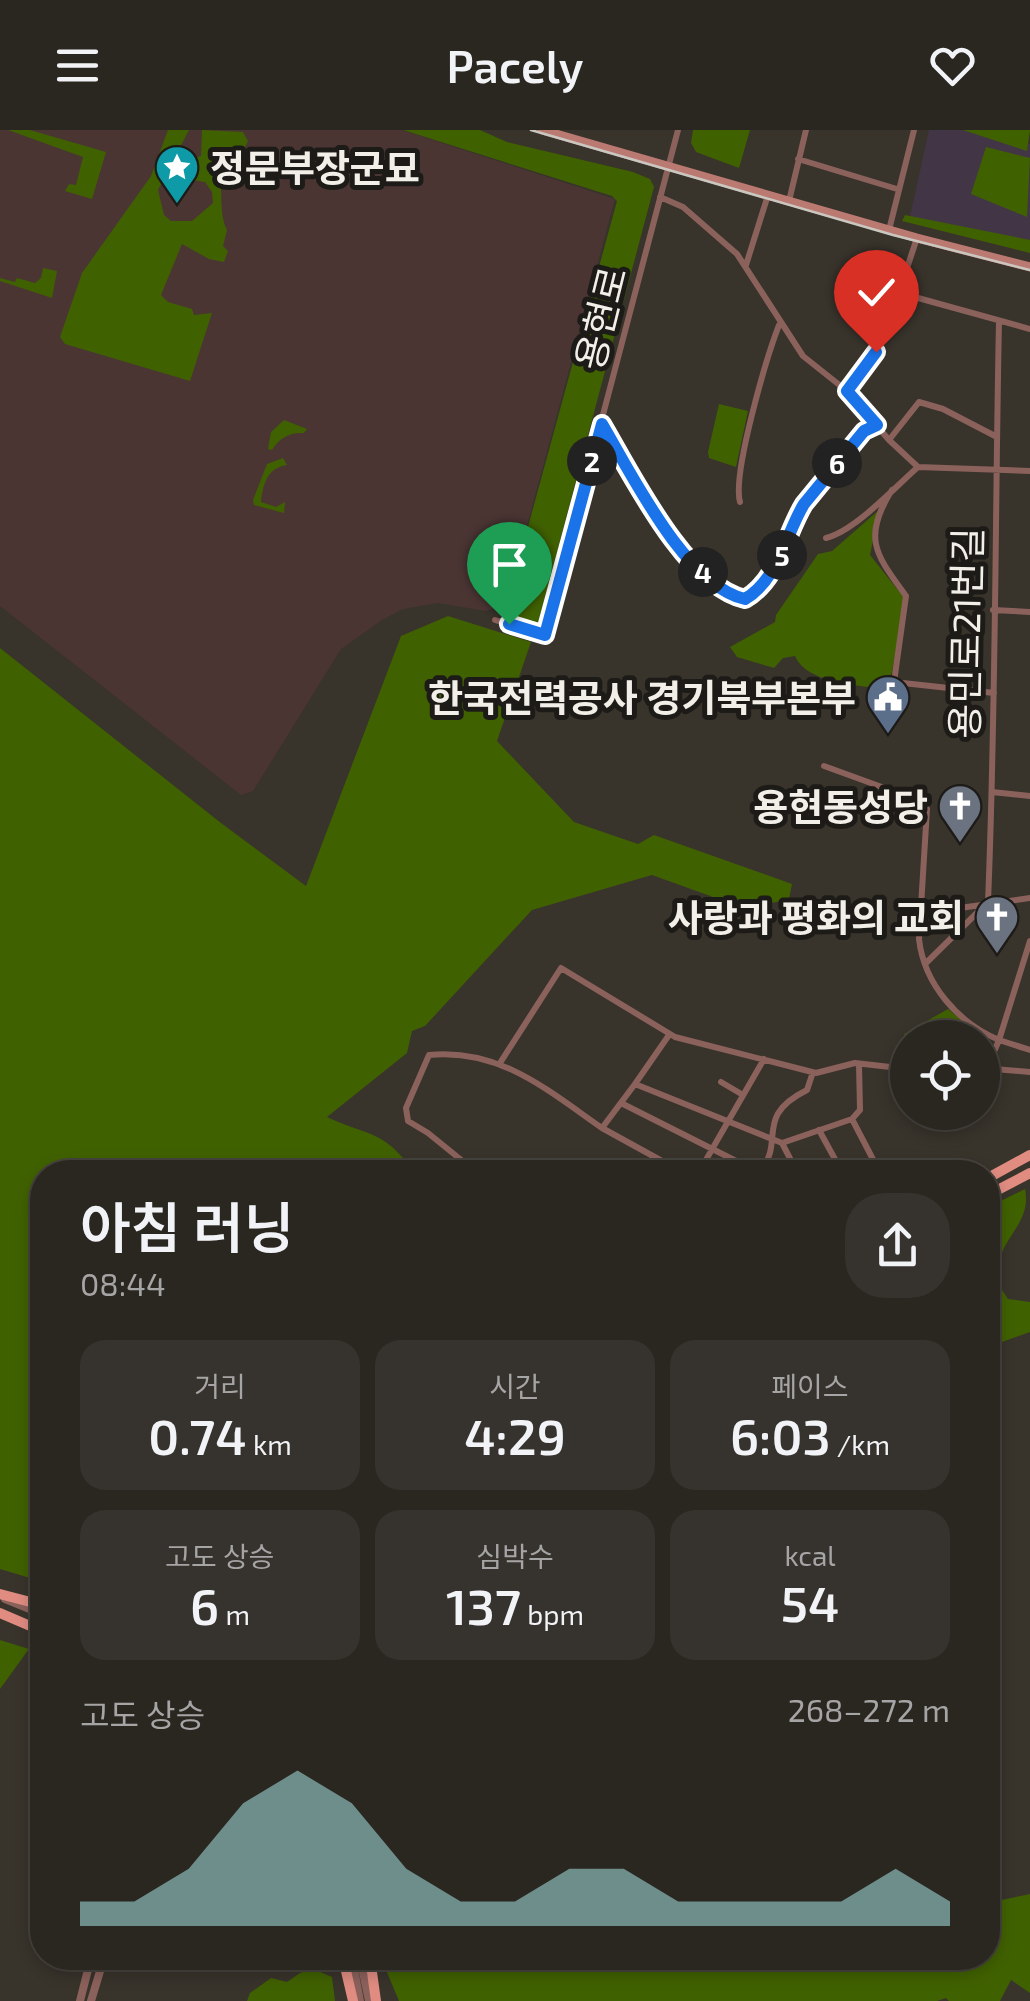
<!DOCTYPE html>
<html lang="ko">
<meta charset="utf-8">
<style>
:root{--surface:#2a2620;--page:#36322d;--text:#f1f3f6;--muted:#a5a5a5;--line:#46433e;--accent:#8bbbb9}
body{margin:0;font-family:"Exo 2","Noto Sans KR",sans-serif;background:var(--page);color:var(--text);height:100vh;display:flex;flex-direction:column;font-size:38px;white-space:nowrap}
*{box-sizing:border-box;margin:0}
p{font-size:32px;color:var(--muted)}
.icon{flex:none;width:55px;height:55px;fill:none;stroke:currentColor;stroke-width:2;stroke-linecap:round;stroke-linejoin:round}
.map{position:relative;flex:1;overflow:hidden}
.side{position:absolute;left:30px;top:1030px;width:970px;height:810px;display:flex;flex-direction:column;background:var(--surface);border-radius:40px;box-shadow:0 5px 15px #0003,0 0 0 2px var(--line)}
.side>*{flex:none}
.fabs{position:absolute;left:890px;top:890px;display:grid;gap:20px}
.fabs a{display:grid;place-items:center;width:110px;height:110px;border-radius:50%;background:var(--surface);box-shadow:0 5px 15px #0003,0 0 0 2px var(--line);font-size:50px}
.pin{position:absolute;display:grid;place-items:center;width:85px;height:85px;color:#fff;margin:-102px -42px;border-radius:50% 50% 50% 0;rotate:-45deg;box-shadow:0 0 10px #0007}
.pin .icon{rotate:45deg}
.km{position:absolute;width:50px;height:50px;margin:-25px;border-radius:50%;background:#222;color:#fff;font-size:28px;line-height:50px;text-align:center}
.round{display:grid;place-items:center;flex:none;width:105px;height:105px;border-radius:40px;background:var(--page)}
.overview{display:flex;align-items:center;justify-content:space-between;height:170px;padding:0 50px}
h1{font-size:55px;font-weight:600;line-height:75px}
.figures{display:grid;grid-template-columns:repeat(3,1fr);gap:15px;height:170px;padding:10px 50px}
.figures div{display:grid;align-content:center;border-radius:25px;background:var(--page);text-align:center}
.figures b{font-size:50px;font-weight:600}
.figures small{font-size:28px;font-weight:400}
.figures p{font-size:28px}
.chart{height:280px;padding:20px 50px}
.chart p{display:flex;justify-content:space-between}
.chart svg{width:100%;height:180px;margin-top:10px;fill:var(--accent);opacity:.7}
header{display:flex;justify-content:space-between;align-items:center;height:130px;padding:0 50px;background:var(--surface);font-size:45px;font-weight:600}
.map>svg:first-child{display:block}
.industrial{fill:#4a3533}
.education{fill:#423646}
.green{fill:#406100}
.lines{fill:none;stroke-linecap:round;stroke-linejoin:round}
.minor{stroke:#8b615b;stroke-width:6}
.tertiary{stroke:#8b615b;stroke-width:8}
.secondary{stroke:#bb7a71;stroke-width:9}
.primary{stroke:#e08c81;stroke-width:10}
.tram{stroke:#cac7c0;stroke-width:2.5}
.route-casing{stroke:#fff;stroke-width:20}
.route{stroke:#1a73e8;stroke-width:12}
.labels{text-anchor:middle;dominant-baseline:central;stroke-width:10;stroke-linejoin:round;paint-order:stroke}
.poi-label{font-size:38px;font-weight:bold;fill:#f2efe9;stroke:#1d1b17;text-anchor:end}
.street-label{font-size:38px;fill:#f2efe9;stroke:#1d1b17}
</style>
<header><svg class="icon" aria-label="menu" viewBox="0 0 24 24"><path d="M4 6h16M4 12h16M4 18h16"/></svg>Pacely<svg class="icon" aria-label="heart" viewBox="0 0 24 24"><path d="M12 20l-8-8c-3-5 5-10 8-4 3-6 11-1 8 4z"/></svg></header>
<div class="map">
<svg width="1030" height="1871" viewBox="0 0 1030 1871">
<rect width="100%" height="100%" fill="#38332b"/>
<path class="industrial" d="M0,0H402L615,69L506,474L486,481L438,473L403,479L382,490L341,519L253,661L241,665L0,476Z"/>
<path class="education" d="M929,0H988L1030,14V116L910,87Z"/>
<path class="green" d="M8,0H30L106,22L92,69L65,61L69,54L76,55L83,27Z
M168,0H189L158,60L164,85L171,91H192L213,73L212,62L205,52L185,49L174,41L182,32L201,26L202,0L243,2L248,11C243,22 238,30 225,32L219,27L215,34C226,56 217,80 227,100L223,116L228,121L224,132L209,129L182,114L161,165L168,172L192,179L194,185L212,183L190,251L65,214L60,207L82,143L151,46Z
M403,0H480L507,12L633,42L650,49L654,57L538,493L507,487L505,481L617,71L612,66Z
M693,0H750L739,38L696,22L691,13Z
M963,0H1030L1027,21Z
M986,17L1030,28L1027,87L971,64Z
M905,85L1030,110V123L902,91Z
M43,138L57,141L52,168L0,151V148L15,152L17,148L35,153L41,148Z
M719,274L748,281L736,337L709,328L708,322Z
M284,290L307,299L304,303C290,302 279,308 272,320L268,319L271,302Z
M283,328L287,335C267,338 263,354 261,372L276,377L285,372L284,383L254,375L253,370L267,334Z
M879,380L870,425L905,469L892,542L884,560C857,554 807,554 795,526L783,528L774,538L737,527L730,517L775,492L776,485L818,424L832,421Z
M448,486L531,512L497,611L574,692L638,714L654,705L792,754L789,769L759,776L713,767L652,745L532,780L425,896L412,901L407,923L327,987C370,1007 383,999 414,1042H42V1445L40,1451L0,1439V518L221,693L306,756L401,506Z
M948,879L984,909L983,912L982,908H908L907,917L904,904Z
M1025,1059C1030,1083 1016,1097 1005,1116C1000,1125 997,1137 994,1148L1008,1169L1030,1172V1202L988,1217V1077Z
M0,1510L29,1519L0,1559Z
M1030,1764V1863L1011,1850L1000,1871H949L946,1868L937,1871H399L381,1828H988V1773Z
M313,1839L332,1847L335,1871H247L250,1863L271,1848L287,1852L300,1843Z"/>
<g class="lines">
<path class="minor" d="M798,29L897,59
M660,67L683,77L737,124L803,226L847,261L889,310L918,337L1030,341
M789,71L806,0
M889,100L914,0
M746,135L768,65
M900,163L1030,199
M847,261L885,204L917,108
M603,295C631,344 686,456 745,469L754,464L786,420L796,387L804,374L864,301L877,295
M889,310L919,272L943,279L997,307
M892,360C861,409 877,426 906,466L894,552L994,563
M740,372C732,344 767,226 779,195
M826,408C855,401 895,357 918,337
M993,480L1030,482
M495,490L545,505L678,0
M824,636L923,672L927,679L919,809C924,854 958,893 999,910L1030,811
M992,662L1030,666
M988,772C996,579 995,385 999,191
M921,777L960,778L1030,768
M925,834L987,773
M500,933L561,838L675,907L816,943L855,933L908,939
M859,934L860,980L852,989L878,1039
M982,938L1030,942
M987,938L999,910L1030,920
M721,952L743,965
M635,954L669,905
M621,973L758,1042
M602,998L682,1042
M819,1000L842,1042
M782,1013L852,989
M476,1042L428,1003L408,991L406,978L429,925C500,918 547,960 602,998L635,954L782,1013L797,1042
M699,1042L764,929
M760,1042C786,1010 753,987 807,960L813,942"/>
<path class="tertiary" d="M5,1469L42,1484
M352,1828L360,1871
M360,1828L369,1871
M80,1871L91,1828
M91,1871L104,1828"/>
<path class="secondary" d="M542,0L917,108L1030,137"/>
<path class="primary" d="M988,1048L1030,1025
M988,1065L1030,1043
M0,1464L42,1475
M0,1483L42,1501
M343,1828L353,1871
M370,1828L376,1871"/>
<path class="tram" d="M531,0L893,105L1030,140"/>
</g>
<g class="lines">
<g class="route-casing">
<path id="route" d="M509,494L545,505L602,294C631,343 686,456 745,469C779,449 786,403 804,374L864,301L877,295L847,261L876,222"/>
</g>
<use href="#route" class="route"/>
</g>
<defs>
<g id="sight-pin" transform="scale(2.25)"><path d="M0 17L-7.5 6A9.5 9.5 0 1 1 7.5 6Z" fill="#0f9aa8" stroke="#1d1b17"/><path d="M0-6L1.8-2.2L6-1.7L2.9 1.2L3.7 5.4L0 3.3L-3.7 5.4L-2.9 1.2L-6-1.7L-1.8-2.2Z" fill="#fff"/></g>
<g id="civic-pin" transform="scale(2.25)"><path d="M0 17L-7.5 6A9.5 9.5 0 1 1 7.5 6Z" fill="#5c6f8a" stroke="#1d1b17"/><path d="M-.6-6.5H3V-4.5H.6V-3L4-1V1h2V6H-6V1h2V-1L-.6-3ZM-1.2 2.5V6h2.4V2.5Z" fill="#fff"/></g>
<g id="church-pin" transform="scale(2.25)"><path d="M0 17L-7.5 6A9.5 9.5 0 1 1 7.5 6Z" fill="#6b7280" stroke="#1d1b17"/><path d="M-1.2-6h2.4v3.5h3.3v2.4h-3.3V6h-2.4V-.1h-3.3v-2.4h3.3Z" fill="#fff"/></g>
</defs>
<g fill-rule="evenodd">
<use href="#sight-pin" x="177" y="37"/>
<use href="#civic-pin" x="888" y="567"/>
<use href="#church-pin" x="960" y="676"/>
<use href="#church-pin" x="997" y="787"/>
</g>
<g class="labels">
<g class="poi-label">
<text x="210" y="37" text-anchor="start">정문부장군묘</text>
<text x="856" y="567">한국전력공사 경기북부본부</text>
<text x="928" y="676">용현동성당</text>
<text x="964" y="787">사랑과 평화의 교회</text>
</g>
<g class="street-label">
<text transform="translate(600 188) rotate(-76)">용현로</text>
<text transform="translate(965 503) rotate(-89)">용민로21번길</text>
</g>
</g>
</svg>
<div class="fabs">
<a><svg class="icon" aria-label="locate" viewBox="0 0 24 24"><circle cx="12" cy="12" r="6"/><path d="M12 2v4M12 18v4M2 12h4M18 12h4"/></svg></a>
</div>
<div class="pin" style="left:509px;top:494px;background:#1e9e55"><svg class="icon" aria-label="arrive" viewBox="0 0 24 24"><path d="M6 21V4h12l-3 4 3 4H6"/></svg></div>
<div class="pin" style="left:876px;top:222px;background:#d93025"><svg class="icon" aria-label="check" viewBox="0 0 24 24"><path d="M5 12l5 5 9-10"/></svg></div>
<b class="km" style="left:592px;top:331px">2</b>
<b class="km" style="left:703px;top:442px">4</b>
<b class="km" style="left:782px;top:425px">5</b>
<b class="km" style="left:837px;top:333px">6</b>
<section class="side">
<div class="overview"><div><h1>아침 러닝</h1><p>08:44</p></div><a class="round"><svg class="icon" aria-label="share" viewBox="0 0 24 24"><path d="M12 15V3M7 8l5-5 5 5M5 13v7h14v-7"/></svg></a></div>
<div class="figures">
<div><p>거리</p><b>0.74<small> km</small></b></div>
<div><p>시간</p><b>4:29</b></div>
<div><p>페이스</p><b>6:03<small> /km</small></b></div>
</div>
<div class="figures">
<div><p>고도 상승</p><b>6<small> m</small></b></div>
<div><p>심박수</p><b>137<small> bpm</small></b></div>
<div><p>kcal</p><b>54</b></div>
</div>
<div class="chart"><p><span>고도 상승</span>268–272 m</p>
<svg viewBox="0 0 160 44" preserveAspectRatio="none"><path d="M0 44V38L10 38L20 30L30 14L40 6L50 14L60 30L70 38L80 38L90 30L100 30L110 38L120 38L130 38L140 38L150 30L160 38V44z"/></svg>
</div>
</section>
</div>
